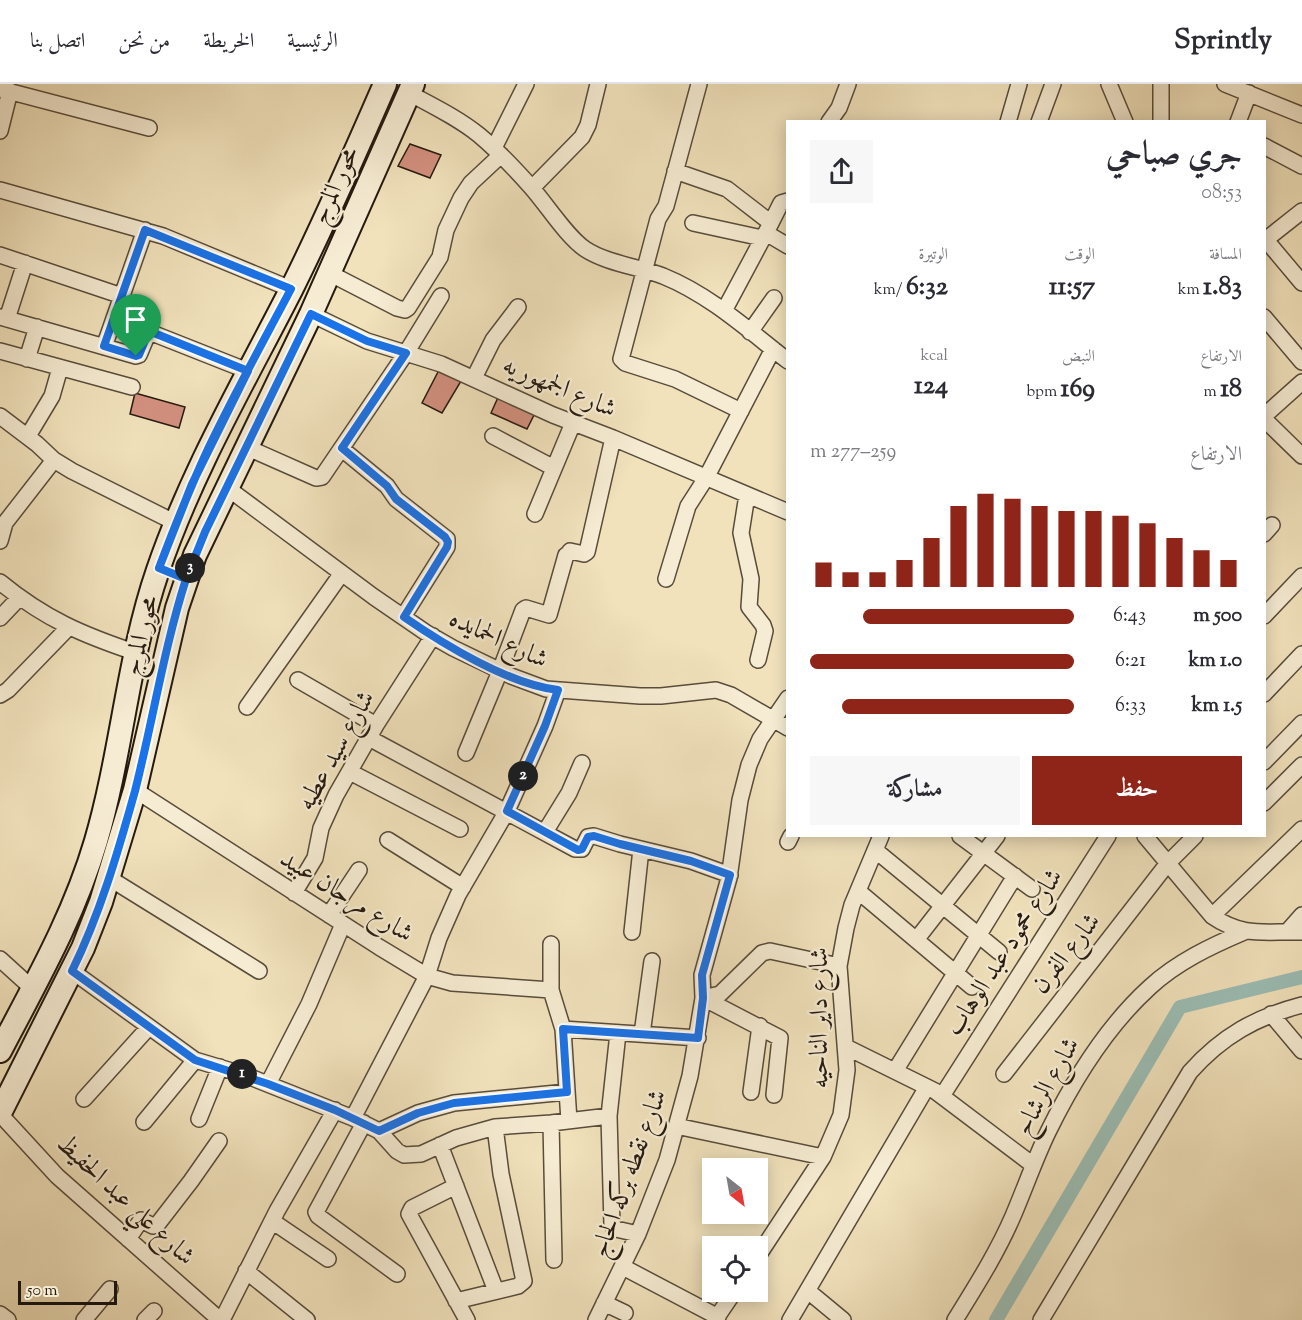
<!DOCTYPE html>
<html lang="ar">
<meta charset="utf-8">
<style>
:root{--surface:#fff;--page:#f7f7f7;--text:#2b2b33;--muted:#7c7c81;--line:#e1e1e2;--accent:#8f2418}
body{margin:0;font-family:"Sorts Mill Goudy",Amiri,serif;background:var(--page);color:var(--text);direction:rtl;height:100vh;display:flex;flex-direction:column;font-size:22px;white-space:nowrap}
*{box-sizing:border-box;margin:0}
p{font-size:20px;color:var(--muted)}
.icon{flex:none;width:33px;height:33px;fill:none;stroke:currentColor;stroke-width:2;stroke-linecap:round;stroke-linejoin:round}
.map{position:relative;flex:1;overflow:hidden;direction:ltr}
.side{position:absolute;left:786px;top:36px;width:480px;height:717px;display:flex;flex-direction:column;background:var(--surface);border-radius:0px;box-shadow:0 3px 15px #0003;direction:rtl}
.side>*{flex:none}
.needle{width:39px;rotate:149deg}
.buttons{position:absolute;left:702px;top:1074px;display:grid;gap:12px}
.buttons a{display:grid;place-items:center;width:66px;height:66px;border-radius:0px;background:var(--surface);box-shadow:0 3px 15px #0003;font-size:30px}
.scale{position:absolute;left:18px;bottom:15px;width:99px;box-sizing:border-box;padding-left:6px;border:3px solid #251a10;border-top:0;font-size:16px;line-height:21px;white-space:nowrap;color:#251a10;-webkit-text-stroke:4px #f6ecd3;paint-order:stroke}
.pin{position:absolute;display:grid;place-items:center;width:51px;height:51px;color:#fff;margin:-62px -26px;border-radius:50% 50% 50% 0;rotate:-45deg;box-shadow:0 0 6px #0007}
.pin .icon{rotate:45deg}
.km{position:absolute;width:30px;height:30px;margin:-15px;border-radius:50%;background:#222;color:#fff;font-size:16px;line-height:30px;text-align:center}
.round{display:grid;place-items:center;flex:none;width:63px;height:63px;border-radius:0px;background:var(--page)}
.summary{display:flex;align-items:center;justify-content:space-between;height:102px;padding:0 24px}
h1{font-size:33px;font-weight:700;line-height:45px}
.figures{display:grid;grid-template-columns:repeat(3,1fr);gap:9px;height:102px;padding:6px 24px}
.figures div{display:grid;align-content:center}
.figures b{font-size:26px;font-weight:700}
.figures small{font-size:16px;font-weight:400}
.figures p{font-size:16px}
.chart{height:168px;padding:12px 24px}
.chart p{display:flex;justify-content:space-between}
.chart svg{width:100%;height:108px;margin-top:6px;stroke:var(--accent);stroke-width:6}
.primary-button{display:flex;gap:12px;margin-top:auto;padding:12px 24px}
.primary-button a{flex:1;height:69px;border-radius:0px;background:var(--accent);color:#fff;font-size:24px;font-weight:700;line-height:69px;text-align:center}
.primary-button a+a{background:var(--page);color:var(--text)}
ul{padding:0 24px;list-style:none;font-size:20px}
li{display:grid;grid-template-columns:96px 72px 1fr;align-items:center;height:45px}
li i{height:15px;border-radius:8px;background:var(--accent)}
header{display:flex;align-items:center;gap:36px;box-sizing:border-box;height:84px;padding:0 30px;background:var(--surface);border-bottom:2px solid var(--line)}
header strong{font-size:28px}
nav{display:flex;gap:33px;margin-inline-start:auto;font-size:21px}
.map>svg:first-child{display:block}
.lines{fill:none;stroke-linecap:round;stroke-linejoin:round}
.canal{stroke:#9bbdb4;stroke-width:14}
.building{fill:#d3907f;stroke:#251a10;stroke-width:1.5}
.minor-casing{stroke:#584c3b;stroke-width:18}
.secondary-casing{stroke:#251a10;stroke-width:26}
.minor{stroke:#f6ecd3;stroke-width:15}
.secondary{stroke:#f6ecd3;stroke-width:22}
.route-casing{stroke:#fff;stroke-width:12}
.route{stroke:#1a73e8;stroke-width:8}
.labels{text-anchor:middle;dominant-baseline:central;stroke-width:4.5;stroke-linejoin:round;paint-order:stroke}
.street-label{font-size:26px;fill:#251a10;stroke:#f6ecd3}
</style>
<header>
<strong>Sprintly</strong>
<nav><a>الرئيسية</a><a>الخريطة</a><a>من نحن</a><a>اتصل بنا</a></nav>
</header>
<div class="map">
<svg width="1302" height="1236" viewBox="0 0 1302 1236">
<rect width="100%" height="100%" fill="#f1e2bc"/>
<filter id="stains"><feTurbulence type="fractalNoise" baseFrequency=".00333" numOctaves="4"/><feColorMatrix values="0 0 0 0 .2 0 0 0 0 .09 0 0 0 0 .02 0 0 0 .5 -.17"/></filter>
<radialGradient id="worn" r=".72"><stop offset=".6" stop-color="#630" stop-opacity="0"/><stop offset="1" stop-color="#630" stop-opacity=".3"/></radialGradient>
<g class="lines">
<path class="canal" d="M996,1236L1180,923L1302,893"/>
</g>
<path class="building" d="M410,60L441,71L430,94L398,82Z
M439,286L461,297L442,329L422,319Z
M135,309L185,323L179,344L130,330Z
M500,309L537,325L527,345L491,329Z"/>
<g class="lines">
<g class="minor-casing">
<path id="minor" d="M699,0L666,122L658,135L621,275L625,279L675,295L741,327
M1109,0L1125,38
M1161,0V38
M1225,0L1302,31
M0,5L149,44
M409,9C433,22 458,34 479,51C498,67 515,85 531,103C547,121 567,153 585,165C606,179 639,183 663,192C710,211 748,246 788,277
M829,38L839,24L848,0
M1008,38L1019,0
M1039,38L1053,0
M1238,38L1249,9
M0,47L10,7
M1264,62L1302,82
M494,64L526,0
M675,87L727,105L771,139L781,119L788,117
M532,104L582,53L588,41L598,0
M0,106L163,152L291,205
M693,139L762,154
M766,149L788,162
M1266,156L1302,199
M1264,157L1302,127
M0,171L122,212
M329,189L397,224L405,226L408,224L440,173L446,146L461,114L471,99L501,71
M724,227L771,139
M311,230L367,257L441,280L553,331L613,354L788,428
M0,233L136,272L139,271L149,247
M1264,233L1302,278
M114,234L248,287
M7,235L25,179
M750,248L774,214
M104,263L145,146
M0,267L132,303
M27,275L37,243
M474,294L493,256L518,223
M0,332L37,360L54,376L72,387L176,439
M1264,332L1302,298
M1264,335L1302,372
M28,352L52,312L60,284
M493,352L554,384
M246,363L316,394L322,393L406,269L441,212
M342,365L387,402L396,415L447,455V463L403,533
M226,403L374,513L425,548L453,564L511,592L546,605L640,612H661L716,606L731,611L788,644
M747,411L741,449L751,495L749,523L763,541L765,547L758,576
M535,430L573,339
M1264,450L1272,441
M0,457L5,439L54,376
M570,467L584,470L587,468L613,354
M666,495L688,422L706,394L773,265
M0,498C45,535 83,551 137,569
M1264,532L1302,492
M0,534L19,514
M298,596L376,641
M1264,610L1302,570
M0,611L8,606L68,544
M247,623L342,489
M369,654L575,765H582L588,753L594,752L620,760L691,777L730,791
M466,669L500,587L523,526L526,524L549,531L566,471
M1264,678L1302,639
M350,688L460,745
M135,706L379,863L427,892L452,899L551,906
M1264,719L1302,681
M545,748L569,709L582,679
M960,752L1032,805
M1145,752L1212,832C1244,854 1265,847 1302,848
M388,756L463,803
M788,758L791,752
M875,766L999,868
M109,794L259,887
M858,807L972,903
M294,809L315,774L321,744L336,711L376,641L433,552
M329,831L359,786
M1212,832L1302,745
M632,848L641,765
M1287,848L1302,831
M916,856L997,752
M551,860V906L563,945L569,1037
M0,875L33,905
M72,887L195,976L245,991L353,1034L379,1047L397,1067L404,1071L421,1070L456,1054L495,1043L551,1039L609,1032
M703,914L720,910L762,869L770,867L839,882
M703,914L780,954L774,1011
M1271,930L1302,967
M563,945L698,954
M618,949L609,1032L612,1141L616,1145L638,1150
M642,950L652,877
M846,963L935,1007L1033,1081
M895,987L1015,792
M1004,990L1168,779L1195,752
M268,1000L309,920L343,840
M751,1008L760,942
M942,1012L1108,752
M84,1015L149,943
M0,1030L57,1092L220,1236
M353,1034L427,892L439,854L458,811L507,727L545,642L558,606
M199,1035L220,983
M144,1038L195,976
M364,1039L316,1128L318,1132L397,1190
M551,1039L554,1176
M676,1042L823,1073
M379,1047L418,1029L454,1019L567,1008
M440,1061L496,1207
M456,1102L412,1124L409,1130L467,1236
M272,1137L328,1175
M128,1155L141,1136L153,1142L157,1141L191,1097L219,1057
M758,1172L823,1073L841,1031L847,986L839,882L846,844L852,821L881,752
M623,1183L718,1233
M246,1187L307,1236
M808,1207L843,1236
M456,1217L518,1202L524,1197L501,1090L495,1043
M604,1219L625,1229
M0,1230L8,1236
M84,1236L110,1205
M145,1236L154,1227
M222,1236L277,1127L335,1026
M596,1236L638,1150L667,1076L690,992L703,914L702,891L729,794L740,716L749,681L760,655L788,614
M715,1236L734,1208
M790,1236L927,1003
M955,1236C976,1202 997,1169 1013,1132C1025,1104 1035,1075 1048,1048C1074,995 1107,942 1150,903C1177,878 1211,862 1244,848
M1041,1236L1190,988C1222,952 1256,933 1302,921"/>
</g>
<g class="secondary-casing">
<path id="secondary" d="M0,967C36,898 74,832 96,757C122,668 128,573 158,486C192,387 244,298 291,206C325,138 355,69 385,0
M0,1029L83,864L101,818L135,706L177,524L195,471L311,230L413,0"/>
</g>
<use href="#minor" class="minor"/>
<use href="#secondary" class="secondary"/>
</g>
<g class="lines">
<g class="route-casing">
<path id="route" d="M136,272L139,271L149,247L248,287L192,400L159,484L186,495C164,564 153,636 135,707C118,768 100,830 72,887L195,976L268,1000L335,1026L379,1047L418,1029L454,1019L567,1008L563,945L698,954L703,914L702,891L730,791L691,777L620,760L594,752L588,753L582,765L578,766L507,727L545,642L558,606C510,601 443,560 404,533L447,463L448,458L445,453L396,415L387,402L342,364L406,269L367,257L311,230L205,448L186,495L159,484C174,444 190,404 208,365C234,310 263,258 291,205L145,146L104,262L136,272"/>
</g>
<use href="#route" class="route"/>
</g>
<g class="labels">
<g class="street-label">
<text transform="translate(336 102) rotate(-66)">محور المرج</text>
<text transform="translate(559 304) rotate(23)">شارع الجمهوريه</text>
<text transform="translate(142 552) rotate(-76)">محور المرج</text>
<text transform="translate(498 556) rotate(25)">شارع الحمايده</text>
<text transform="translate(337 667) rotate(-61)">شارع سيد عطيه</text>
<text transform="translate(346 813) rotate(32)">شارع مرجان عبيد</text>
<text transform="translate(1005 869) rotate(-57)">شارع محمود عبد الوهاب</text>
<text transform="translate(1067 870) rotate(-52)">شارع الفرن</text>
<text transform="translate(820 934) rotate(-90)">شارع داير الناحيه</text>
<text transform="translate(1048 1003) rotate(-61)">شارع الرشاح</text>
<text transform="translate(630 1090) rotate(-70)">شارع نقطه بركه الحاج</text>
<text transform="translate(125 1117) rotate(43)">شارع علي عبد الحفيظ</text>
</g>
</g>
<rect width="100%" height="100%" filter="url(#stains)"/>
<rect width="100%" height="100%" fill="url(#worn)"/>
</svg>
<div class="buttons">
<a><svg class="needle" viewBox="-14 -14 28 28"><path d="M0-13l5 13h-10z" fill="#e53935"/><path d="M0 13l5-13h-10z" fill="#7c7c81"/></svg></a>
<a><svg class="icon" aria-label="locate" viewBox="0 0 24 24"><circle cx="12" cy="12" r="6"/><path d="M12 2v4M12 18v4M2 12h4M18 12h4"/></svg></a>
</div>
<div class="scale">50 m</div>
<div class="pin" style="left:136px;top:272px;background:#1e9e55"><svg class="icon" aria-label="arrive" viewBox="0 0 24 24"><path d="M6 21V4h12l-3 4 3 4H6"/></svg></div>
<b class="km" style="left:242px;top:990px">1</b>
<b class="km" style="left:523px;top:692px">2</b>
<b class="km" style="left:190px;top:484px">3</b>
<section class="side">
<div class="summary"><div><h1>جري صباحي</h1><p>08:53</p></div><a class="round"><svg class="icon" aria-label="share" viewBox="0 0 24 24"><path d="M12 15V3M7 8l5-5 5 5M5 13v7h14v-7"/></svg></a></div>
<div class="figures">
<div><p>المسافة</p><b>1.83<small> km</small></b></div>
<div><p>الوقت</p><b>11:57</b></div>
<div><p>الوتيرة</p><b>6:32<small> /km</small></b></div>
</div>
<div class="figures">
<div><p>الارتفاع</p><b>18<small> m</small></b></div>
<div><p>النبض</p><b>169<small> bpm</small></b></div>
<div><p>kcal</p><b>124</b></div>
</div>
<div class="chart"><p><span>الارتفاع</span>259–277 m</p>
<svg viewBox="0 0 160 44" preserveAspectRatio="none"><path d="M5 44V34M15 44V38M25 44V38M35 44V33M45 44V24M55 44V11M65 44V6M75 44V8M85 44V11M95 44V13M105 44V13M115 44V15M125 44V18M135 44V24M145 44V29M155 44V33"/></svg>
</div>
<ul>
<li><b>500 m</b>6:43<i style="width:80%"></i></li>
<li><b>1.0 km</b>6:21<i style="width:100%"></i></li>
<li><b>1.5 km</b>6:33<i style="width:88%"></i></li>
</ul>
<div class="primary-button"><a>حفظ</a><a>مشاركة</a></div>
</section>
</div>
